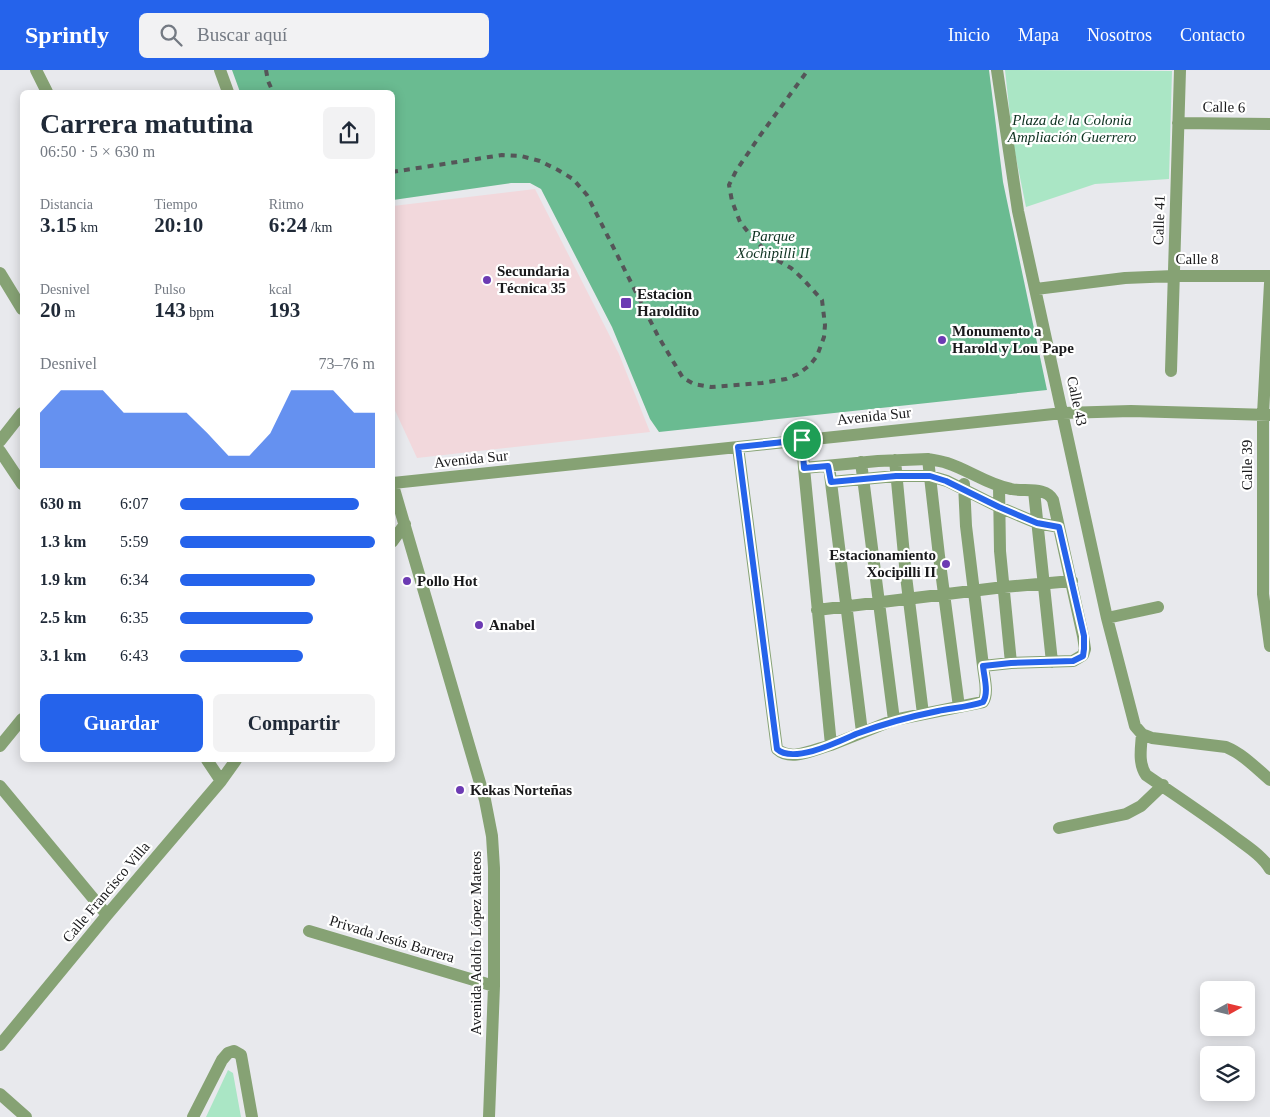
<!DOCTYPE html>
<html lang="es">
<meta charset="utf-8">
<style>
:root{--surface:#fff;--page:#f2f2f3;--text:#1f2937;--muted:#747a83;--accent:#2563eb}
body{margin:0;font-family:"Times New Roman",serif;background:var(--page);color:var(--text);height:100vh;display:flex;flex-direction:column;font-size:19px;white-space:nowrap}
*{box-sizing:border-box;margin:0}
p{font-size:16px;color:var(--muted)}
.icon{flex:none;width:28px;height:28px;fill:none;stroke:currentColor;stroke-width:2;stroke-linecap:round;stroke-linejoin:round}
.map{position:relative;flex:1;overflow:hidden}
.drawer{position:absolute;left:20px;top:20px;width:375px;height:672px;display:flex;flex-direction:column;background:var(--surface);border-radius:8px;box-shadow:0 2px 12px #0003}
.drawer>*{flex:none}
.needle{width:32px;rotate:82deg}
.tools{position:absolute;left:1200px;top:911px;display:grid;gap:10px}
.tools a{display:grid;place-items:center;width:55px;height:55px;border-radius:8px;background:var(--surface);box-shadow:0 2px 12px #0003;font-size:25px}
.pin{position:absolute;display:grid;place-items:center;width:42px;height:42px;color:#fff;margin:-21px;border:2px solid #fff;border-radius:50%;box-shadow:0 1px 5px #0007}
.round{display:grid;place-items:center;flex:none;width:52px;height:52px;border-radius:8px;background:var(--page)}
.overview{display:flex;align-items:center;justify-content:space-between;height:85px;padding:0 20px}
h1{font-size:28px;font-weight:700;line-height:38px}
.stats{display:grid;grid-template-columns:repeat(3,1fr);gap:8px;height:85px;padding:5px 20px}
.stats div{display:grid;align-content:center}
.stats b{font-size:21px;font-weight:700}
.stats small{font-size:14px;font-weight:400}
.stats p{font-size:14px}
.chart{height:140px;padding:10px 20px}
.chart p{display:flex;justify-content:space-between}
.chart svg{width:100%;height:90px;margin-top:5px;fill:var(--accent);opacity:.7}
.cta{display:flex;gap:10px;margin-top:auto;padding:10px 20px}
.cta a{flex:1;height:58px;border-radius:8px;background:var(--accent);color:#fff;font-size:20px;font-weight:700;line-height:58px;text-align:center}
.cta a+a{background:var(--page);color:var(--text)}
ul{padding:0 20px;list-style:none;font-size:16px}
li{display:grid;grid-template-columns:80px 60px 1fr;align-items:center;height:38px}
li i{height:12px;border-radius:6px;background:var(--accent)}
header{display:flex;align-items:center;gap:30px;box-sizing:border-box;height:70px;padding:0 25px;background:var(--accent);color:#fff}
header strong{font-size:24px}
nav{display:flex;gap:28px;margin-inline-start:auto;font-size:18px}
.search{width:350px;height:45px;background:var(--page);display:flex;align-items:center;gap:12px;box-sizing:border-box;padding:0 18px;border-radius:8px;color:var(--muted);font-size:19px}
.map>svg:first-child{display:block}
.education{fill:#f2d8dc}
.green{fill:#aae6c5}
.forest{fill:#6abb91}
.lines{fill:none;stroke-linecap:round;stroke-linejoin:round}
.minor{stroke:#86a274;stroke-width:12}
.rail{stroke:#555558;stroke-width:4;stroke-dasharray:6 6;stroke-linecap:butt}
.route-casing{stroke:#fff;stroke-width:10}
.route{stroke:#2563eb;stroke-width:6}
.poi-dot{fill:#6c3bb3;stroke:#fff;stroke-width:2}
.labels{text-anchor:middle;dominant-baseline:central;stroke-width:4.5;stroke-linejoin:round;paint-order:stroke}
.street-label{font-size:15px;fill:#19191b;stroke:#fff}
.park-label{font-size:15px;font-style:italic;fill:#0d3120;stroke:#fff}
.poi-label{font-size:15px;font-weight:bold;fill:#19191b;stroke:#fff;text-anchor:start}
</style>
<header>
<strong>Sprintly</strong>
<div class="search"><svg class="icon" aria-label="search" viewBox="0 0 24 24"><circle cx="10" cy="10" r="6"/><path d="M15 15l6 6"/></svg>Buscar aquí</div>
<nav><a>Inicio</a><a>Mapa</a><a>Nosotros</a><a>Contacto</a></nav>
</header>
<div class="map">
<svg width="1270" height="1047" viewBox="0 0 1270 1047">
<rect width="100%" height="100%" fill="#e8e9ed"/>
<path class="education" d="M535,119L619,284L650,362L417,388L393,336V136Z"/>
<path class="green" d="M1005,0L1172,1L1169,109L1095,114L1026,137L1013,73Z
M228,1000L233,1003L241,1047H206Z"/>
<path class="forest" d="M232,0H989L1003,112L1047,320L659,362L650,349L612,257L541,119L530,113H511L393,130L392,22H240Z"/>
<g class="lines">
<path class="minor" d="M36,0L47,22
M220,0L228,22
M997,0L1018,141L1107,548L1135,656L1142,664L1152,668L1226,677C1243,684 1256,698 1270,710
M1178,53L1270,54
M0,203L22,239
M1270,213L1263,344V524L1270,576
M1036,219L1125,208L1174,206H1270
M1171,301L1180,0
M802,370L804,398
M0,371L22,343
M738,377L777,679C791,692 815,679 831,675
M0,381L22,414
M928,389C934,390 941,391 947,393C969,400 988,415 1011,419C1024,422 1046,416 1053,430L1083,566L1085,579L1083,585L1073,591L1011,593L983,596C984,607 989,623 983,632L894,650L831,675L804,398L878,391L928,389L939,486L959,637
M895,390L906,506L923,644
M861,392L894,650
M829,396L862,662
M392,412L485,730L492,766L494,798V916L489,1047
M831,412L896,406H930L947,411L999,437L1037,453L1059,457
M393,413L1063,343L1131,341L1270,345
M964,414L966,456L983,596
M999,416L1000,481L1011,593
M1034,421L1052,592
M392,472L405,454
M817,540L1004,517L1072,511
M1107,548L1158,537
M1142,664C1141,678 1138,693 1146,705C1175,725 1204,744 1232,765C1245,775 1262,785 1270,799
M0,676L22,649
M207,690L221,711
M0,716L107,845
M1059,758L1126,744L1141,736L1163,715
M309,861L494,916
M0,975L107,845L221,711L236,690
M0,1024L26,1047
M193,1047L222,990L228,983L234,981L241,985L252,1047"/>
<path class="rail" d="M266,0L268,11L273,22
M392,102L502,85L521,86L540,91L558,100L573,109L587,125L658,266L683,308L694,314L711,317L762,313L786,309L798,304L810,295L817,286L824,267L825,255L822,230L802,208L791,198L772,187L753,168L740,152L732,131L729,115L736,101L759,67L808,0"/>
</g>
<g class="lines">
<g class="route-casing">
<path id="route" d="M802,370L804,398L828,396L831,412L896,406H930L946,411L999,437L1037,453L1059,457L1084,566V579L1083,586L1073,591L1011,593L983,596C984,607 989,623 983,632C969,637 952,638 938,641C908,647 885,653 856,664C838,672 793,694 777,679L738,377Z"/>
</g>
<use href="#route" class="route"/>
</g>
<g class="poi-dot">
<circle cx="487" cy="210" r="5"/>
<rect x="620" y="227" width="12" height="12" rx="2.5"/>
<circle cx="942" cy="270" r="5"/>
<circle cx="946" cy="494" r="5"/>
<circle cx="407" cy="511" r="5"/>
<circle cx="479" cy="555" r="5"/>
<circle cx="460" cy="720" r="5"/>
</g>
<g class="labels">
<g class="street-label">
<text transform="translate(1224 37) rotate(1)">Calle 6</text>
<text transform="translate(1159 150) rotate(-88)">Calle 41</text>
<text x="1197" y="189">Calle 8</text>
<text transform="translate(1077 331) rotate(78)">Calle 43</text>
<text transform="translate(874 346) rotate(-6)">Avenida Sur</text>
<text transform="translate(471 389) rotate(-6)">Avenida Sur</text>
<text transform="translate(1247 395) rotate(-90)">Calle 39</text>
<text transform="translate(106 822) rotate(-50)">Calle Francisco Villa</text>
<text transform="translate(392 869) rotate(17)">Privada Jesús Barrera</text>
<text transform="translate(476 873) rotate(-90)">Avenida Adolfo López Mateos</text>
</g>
<g class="park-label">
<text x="1072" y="50">Plaza de la Colonia<tspan x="1072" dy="17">Ampliación Guerrero</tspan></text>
<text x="773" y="166">Parque<tspan x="773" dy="17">Xochipilli II</tspan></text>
</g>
<g class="poi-label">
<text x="497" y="201">Secundaria<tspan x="497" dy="17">Técnica 35</tspan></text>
<text x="637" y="224">Estacion<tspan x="637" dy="17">Haroldito</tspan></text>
<text x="952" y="261">Monumento a<tspan x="952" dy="17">Harold y Lou Pape</tspan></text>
<text x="936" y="485" text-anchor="end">Estacionamiento<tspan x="936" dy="17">Xocipilli II</tspan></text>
<text x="417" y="511">Pollo Hot</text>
<text x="489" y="555">Anabel</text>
<text x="470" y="720">Kekas Norteñas</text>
</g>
</g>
</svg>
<div class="tools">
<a><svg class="needle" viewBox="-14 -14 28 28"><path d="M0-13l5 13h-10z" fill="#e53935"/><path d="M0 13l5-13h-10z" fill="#747a83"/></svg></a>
<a><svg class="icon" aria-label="layers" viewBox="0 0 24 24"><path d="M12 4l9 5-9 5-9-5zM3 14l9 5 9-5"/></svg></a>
</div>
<div class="pin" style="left:802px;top:370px;background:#1e9e55"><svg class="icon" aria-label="arrive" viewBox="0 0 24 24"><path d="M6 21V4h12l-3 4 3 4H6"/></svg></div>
<section class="drawer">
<div class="overview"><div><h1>Carrera matutina</h1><p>06:50 · 5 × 630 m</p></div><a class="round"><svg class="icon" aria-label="share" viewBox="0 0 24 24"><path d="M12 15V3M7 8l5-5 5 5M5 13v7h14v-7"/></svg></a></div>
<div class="stats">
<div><p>Distancia</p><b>3.15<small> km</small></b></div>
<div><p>Tiempo</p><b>20:10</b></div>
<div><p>Ritmo</p><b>6:24<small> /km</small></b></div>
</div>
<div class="stats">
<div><p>Desnivel</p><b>20<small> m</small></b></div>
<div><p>Pulso</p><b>143<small> bpm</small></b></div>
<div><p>kcal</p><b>193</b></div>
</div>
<div class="chart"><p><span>Desnivel</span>73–76 m</p>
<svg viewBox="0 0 160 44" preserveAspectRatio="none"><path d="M0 44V17L10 6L20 6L30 6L40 17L50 17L60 17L70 17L80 27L90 38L100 38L110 27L120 6L130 6L140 6L150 17L160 17V44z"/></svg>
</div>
<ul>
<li><b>630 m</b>6:07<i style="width:92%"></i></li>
<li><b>1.3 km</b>5:59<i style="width:100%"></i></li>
<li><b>1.9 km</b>6:34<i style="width:69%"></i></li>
<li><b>2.5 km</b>6:35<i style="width:68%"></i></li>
<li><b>3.1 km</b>6:43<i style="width:63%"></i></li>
</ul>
<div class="cta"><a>Guardar</a><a>Compartir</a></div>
</section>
</div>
